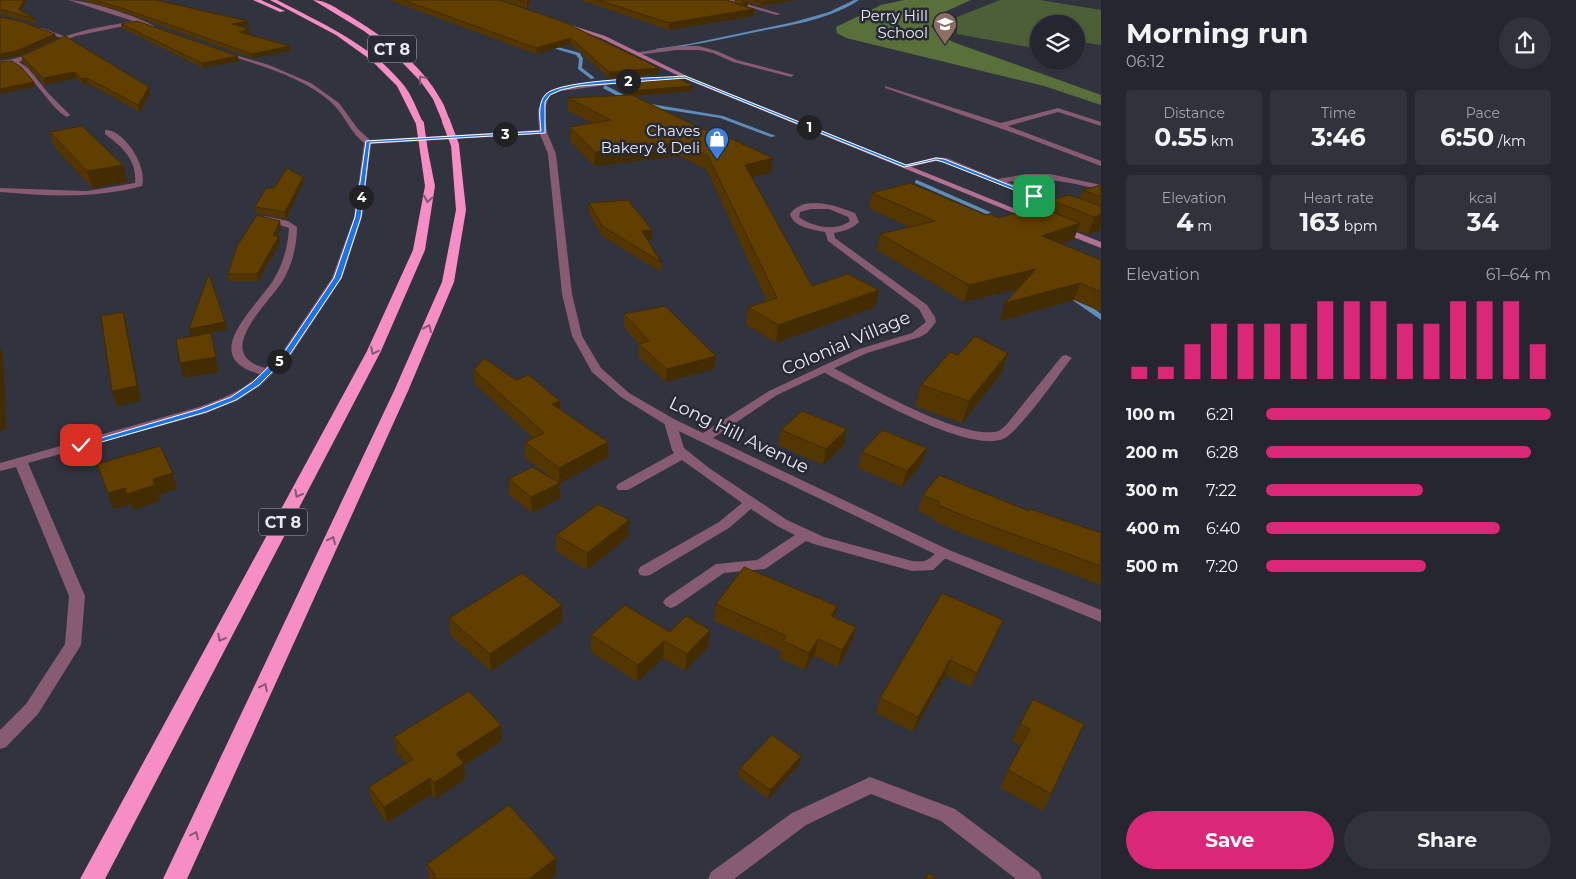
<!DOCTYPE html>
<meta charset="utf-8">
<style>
:root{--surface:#25262f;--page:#31323b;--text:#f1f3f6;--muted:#a3a5aa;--line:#42434b;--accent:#db2777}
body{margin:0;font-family:Montserrat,sans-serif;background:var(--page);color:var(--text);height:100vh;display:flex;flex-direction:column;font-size:19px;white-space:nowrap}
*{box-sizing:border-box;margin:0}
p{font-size:16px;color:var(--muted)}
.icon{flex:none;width:28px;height:28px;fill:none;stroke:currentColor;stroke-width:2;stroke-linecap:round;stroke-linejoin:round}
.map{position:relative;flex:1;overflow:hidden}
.side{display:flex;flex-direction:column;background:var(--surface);width:475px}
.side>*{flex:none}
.controls{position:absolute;left:1030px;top:15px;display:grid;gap:10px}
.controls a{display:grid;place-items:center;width:55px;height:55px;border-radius:50%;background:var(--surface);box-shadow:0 1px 4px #0004,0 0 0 1px var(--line);font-size:25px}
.pin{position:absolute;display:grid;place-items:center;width:42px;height:42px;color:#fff;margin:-21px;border-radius:10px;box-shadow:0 2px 8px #0006}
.km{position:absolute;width:25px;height:25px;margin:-12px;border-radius:50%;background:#222;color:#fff;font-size:14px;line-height:25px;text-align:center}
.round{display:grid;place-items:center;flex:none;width:52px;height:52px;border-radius:26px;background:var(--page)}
.overview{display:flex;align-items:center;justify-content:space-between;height:85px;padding:0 25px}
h1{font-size:28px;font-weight:700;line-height:38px}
.figures{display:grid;grid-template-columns:repeat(3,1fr);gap:8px;height:85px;padding:5px 25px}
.figures div{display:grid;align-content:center;border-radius:5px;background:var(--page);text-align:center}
.figures b{font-size:25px;font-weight:700}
.figures small{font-size:14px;font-weight:400}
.figures p{font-size:14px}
.chart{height:140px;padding:10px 25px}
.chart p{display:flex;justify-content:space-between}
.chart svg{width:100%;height:90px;margin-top:5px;stroke:var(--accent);stroke-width:6}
.cta{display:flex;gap:10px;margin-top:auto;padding:10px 25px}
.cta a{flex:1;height:58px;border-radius:30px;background:var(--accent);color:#fff;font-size:20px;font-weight:700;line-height:58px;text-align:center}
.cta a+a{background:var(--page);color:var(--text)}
ul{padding:0 25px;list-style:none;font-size:16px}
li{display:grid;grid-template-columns:80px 60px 1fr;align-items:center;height:38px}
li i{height:12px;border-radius:6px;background:var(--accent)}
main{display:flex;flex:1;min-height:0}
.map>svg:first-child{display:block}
.green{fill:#4d5f36}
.forest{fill:#59703a}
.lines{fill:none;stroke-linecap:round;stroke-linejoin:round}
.stream{fill:#5f8cb8;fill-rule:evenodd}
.lane{fill:#875b71;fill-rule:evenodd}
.street{fill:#875b71;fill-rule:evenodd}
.secondary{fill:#b47093;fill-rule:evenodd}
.highway{fill:#f78dc5;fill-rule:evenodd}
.highway-bridge{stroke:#f78dc5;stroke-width:8}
.wall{fill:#533600}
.shaded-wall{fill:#432c00}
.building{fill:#603f00;stroke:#432c00}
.oneway{stroke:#855675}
.route{fill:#1a73e8;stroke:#fff}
.labels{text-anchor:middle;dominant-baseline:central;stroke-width:5;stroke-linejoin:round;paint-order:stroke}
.far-poi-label{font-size:15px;fill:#e8e9f1;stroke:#272934;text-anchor:end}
.shield{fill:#272934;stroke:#aeafb8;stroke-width:1}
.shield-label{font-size:16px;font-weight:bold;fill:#e8e9f1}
.street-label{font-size:18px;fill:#e8e9f1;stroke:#272934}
</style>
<main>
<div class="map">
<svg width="1101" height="879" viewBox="0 0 1101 879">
<rect width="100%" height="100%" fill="#31333f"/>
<path class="green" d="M1000,0H1040L1101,10V45L1087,43L1076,48V24H1039V49L957,34V17Z"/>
<path class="forest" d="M904,0H971L940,14L931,26L939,34L953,42L1101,95V105L1044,86L846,38L837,33L836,27L881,5Z"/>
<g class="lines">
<path class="stream" d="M854,0H859C829,20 791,25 756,32C723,39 690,46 657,50L655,49L689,44L794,22L829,12Z
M543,43L580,53L583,59L582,68L595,78L591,79L578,69L579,59L576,55L543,45Z
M605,85L633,100L634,101L629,102L603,88Z
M645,103L723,116L776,136L771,137L720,118L643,106L642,105Z
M917,180L990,212L991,213L986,214L915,183V181Z
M1071,295H1077L1101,314V320L1071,299Z"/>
<path class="lane" d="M38,28H42L69,38L64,39L38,30Z
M677,46H699L717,51L737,60L794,75L791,77L733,62L713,53L699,50H677L637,55L634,53Z
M885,86L1001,123L1058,108L1101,122V126L1058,112L1008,126L1101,161V166L1022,136L885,88Z
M105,130C124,129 148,167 142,186C94,199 49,196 0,192V188L87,191L135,183C137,159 122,147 105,134Z
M936,157L947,158L998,179L1026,174H1050L1101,185V190C1069,182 1040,176 1007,182L1069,206V210L1066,211L943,162L936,161L906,168L902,166Z
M1066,355L1072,358L1070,360C1058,376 1018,433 1003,439C971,452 879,402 850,386C841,381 827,376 820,368L822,366H830C865,385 956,437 994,432C999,432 1003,428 1007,424L1062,356Z
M670,418L676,422L684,448L709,468L787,520L824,537L912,561C915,561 921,562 924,561C935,558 937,546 949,550L951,553L933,570L912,571L814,544L806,541L765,569L724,573L676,606L671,608L666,606L663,602L666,598L716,564L757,560L795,535L777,526L751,509L729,528L650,575L645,576L640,575L638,571L640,567L719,522L742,503L682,460L628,490H618L616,487L618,484L674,453L672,450L664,422Z"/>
<path class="street" d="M68,0C87,0 137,16 154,26L151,28L138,23L76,36L41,50L19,62L28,68L49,94L70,115L67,117C49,108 28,66 12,64C8,63 4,65 0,65V61C25,60 48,42 72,34C91,28 113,25 133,21Z
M726,0H733L781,14L776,15Z
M222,51L269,65L311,83L339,103L358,129L370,140L539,130L538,110L546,93L560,87L633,79L631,82L561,91L550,95L544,110L547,132L556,154L572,294L582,336L601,368L629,393L674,419L703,433L769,391L859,349L912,333L926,322L919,309L828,241L825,232C813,230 793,227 790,214C804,194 837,206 855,213L859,222C852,229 844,231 834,233L835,238L927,305L935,317L936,322L927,333L920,337L867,353L777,395L713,438L949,550L1101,610V622L939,556L666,425L621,397L592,372L572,336L562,294L548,154L540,134L371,144L362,217L342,278L291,355L260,386L238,400L207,413L28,463L85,596L81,645L38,714L6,747L0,749V730L26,704L65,644L69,596L16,467L0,471V463L199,407C221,399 243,391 260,374C196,357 257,307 274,279C283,264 288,246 289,228L261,219L265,216L288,221L297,227C297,246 292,266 282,282C267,305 212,354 265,368L283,351L332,278L354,217L364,143C350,132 345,116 333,104C303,76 260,66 222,53ZM811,209H829L848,217L850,221C835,232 813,227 799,217L800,212Z
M870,777L955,809L1039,872L1042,879H1016L941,821L871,794L806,825L734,879H708L711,872L792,813Z"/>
<path class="secondary" d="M558,21L605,36L687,76L1038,218L1031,220L683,78L601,38L558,23Z
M1061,226L1101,242V248L1058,231L1057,229Z"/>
<path class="highway" d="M253,0H261L285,11L280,12Z
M270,0H277C321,23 370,44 402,83C412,94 417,111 424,124L423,126H417L397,86L371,60L336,35Z
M313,0C326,0 337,9 348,15C383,36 421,63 441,100C445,106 447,114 450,121L449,123H443L433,99L421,82L394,54L364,31Z
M455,142L459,145L466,210L454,282L408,391L187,879H163L394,391L442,282L456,210L451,145Z
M424,148L428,151L435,186L425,250L381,351L105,879H80L367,351L413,250L425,186L420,151Z"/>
<path class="highway-bridge" d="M446,121L455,145
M420,124L424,151"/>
</g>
<path class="wall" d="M0,0H27L21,11L35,19L36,23L0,14Z
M82,0H156L249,25L241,27L249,29L250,34H248L291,51L252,58L126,13Z
M389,0H500L659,68L658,74L609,78L571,44L536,54Z
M502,0H531L527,8Z
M580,0H726L735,2V0H796L761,6L748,2L747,7L754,9V16L669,30Z
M121,24L239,61L203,68L122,28Z
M21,56L149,87L150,94L140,112L89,84L83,85L77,78L45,85L23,62Z
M616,79L692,91L634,96L704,130L773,158L771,173L751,177L812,286L875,307L776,343L746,325L748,307L767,301L707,170L679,156L594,166L570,141V127L592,123L568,111V98L627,95L616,84Z
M50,132L123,165L127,182L92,188L55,148Z
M303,177V183L286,219L256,213L255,207L274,188Z
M1101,185V230L1088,235L1077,230L1074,239L1061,244L1101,260V312L1074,300L1000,321L1018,289L964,302L877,250L880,234L909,227L869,208L872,193L999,218L1048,211L1051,200L1080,199L1083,190Z
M589,203L652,240H648L661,262V272L602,236L589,213Z
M281,228L277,236L280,243L258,281H229L228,274Z
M624,314L714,369L666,382L639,357V344L624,327Z
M1008,353L1001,374L962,423L915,406L921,385L958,355Z
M474,370L516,380L560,401V409L608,442V457L560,483V498L532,513L509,495V479L551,477L525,458V442L533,438L475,384Z
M781,430L844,445L823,465L778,445Z
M862,452L922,463L902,487L858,468Z
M923,495L1029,511L1101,533V585L963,534L934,521V518L918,511Z
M629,520L628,537L587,570L556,551V535Z
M716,604L837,606L835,618L851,644L838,667L814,656L805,670L779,658L781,651L714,621Z
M562,605V622L491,671L450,635L449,618Z
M670,632L708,647L685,671L663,658L637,682L591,652V635Z
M997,634L971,687L945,675L913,732L876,713L880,698Z
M1020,724H1084L1043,811L1000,788L1008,770L1021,746L1012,741Z
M394,737L502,741L464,765L465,779L436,799L432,794L387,823L372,802L369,787L406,763L396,752Z
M799,765L768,799L738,776L740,768Z
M556,858V875L551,879H429L427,864Z"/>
<path class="shaded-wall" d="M24,0H27L20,13L19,9Z
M528,0H531L527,8V3Z
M773,0H796L761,6V2Z
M748,2L747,8L736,4Z
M754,9V16L669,30V23Z
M248,21L249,25L233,28L232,24Z
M249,29L250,34L240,36L239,32Z
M55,34L57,38L18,56L0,59V54Z
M571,38V44L536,54V48Z
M290,46L291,51L252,58V54Z
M238,56L239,61L203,68L202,63Z
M659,68L658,74L609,78V72Z
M75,72L77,78L45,85L43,78Z
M87,78L89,84L83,85L81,79Z
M34,82L35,87L0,94V89Z
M693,86L692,91L629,96V91Z
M149,87L150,94L140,112L138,105Z
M680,142L679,156L594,166L595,152Z
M773,158L771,173L743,179L745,165Z
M123,165L127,182L92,188L87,171Z
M303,177V183L286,219L285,212Z
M1101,214V230L1088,235L1094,217Z
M280,221L281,228L274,243L273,236Z
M1080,223L1074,239L1037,252L1042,236Z
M652,230V240L642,241V231Z
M279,236L280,243L258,281L257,274Z
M1036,269L1030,286L964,302L969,285Z
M1080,283L1074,300L1000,321L1005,303Z
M879,290L875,307L776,343L778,325Z
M123,312L127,326L141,401L117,406L112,391Z
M225,322L227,330L191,336L189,329Z
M211,333L219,372L184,378L180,363Z
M0,348L3,354L6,429L0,431Z
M1008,353L1001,374L962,423L969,401Z
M716,356L714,369L666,382L667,369Z
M560,401V416L552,404Z
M847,429L844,445L823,465L826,449Z
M608,442V457L560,483V498L532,513L531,497L559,483V468Z
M927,448L922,463L902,487L907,471Z
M173,473L177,489L158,495L160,501L133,510L131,504L113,509L108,493Z
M629,520L628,537L587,570V553Z
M562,605V622L491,671L490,654Z
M837,606L833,623L831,616Z
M1003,620L997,634L971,687L977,673Z
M856,627L851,644L838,667L842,650Z
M710,630L708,647L685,671L687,654Z
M818,639L814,656L805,670L809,653Z
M664,641L663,658L637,682L638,665Z
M950,660L945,675L913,732L918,717Z
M501,725L502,741L464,765L465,779L436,799L434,783L456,754Z
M801,756L799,765L768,799L770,790Z
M430,778L432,794L387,823L384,807Z
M556,858V875L551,879H529Z"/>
<path class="building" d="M0,0H24L19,9L35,19L0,9Z
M94,0H156L248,21L232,24L249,29L239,32L290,46L252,54L125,9Z
M403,0H500L564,22L659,68L609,72L571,38L536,48Z
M518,0H528L527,3Z
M598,0H726L736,3V0H740L748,2L736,4L754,9L669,23Z
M754,0H773L761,2Z
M0,17L20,21L55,34L16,51L0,54Z
M137,21L238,56L202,63L121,24Z
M65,36L149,87L138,105L87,78L81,79L75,72L43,78L21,56Z
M12,61L21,67L34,82L0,89V62Z
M674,76L693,86L629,91L616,79Z
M632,95L704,130L710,129L773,158L745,165L812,286L848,274L879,290L778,325L748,307L777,298L708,156L680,142L595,152L570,127L611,120L568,98Z
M82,126L123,165L87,171L50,132Z
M287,168L303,177L285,212L255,207L266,188H274Z
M910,183L986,215L990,214L999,218L1037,206L1080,223L1042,236L1101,260V292L1080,283L1005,303L1036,269L969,285L880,234L935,221L872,193Z
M1101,185V197L1083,190Z
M1069,195L1101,206V214L1094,217L1051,200Z
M628,200L652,230L642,231L661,262L602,226L589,203Z
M257,215L280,221L273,236H279L257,274H228L237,246Z
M209,274L225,322L189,329Z
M665,306L716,356L667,369L639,344L649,341L624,314Z
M123,312L137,386L112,391L101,316Z
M211,333L216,357L180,363L176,339Z
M975,336L1008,353L969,401L921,385L950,352L958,355Z
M484,358L516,380L529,375L560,401L552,404L608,442L559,468L525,442L544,433L474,370Z
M802,411L847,429L826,449L781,430Z
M882,430L927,448L907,471L862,452Z
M160,446L173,473L153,479L155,485L127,494L125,488L108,493L97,464Z
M532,467L560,483L531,497L509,479Z
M939,475L1029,511L1030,509L1101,533V566L969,518L938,505L940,502L923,495Z
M598,504L629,520L587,553L556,535Z
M744,567L837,606L831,616L856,627L842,650L818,639L809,653L783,641L786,636L716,604Z
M522,573L562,605L490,654L449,618Z
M942,593L1003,620L977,673L950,660L918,717L880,698Z
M625,605L670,632L686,616L710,630L687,654L664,641L638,665L591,635Z
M469,691L501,725L456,754L464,763L434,783L430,778L384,807L369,787L413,759L394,737Z
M1033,699L1084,724L1051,794L1008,770L1030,729L1020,724Z
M772,735L801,756L770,790L740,768Z
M509,805L556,858L529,879H432L436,876L427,864Z
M929,873L936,879H925Z"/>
<defs><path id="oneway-chevron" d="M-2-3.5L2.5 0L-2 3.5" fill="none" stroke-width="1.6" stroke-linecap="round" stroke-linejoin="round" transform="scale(1.25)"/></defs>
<g class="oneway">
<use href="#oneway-chevron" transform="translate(422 79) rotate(-130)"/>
<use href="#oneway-chevron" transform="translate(428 199) rotate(100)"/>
<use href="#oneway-chevron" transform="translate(428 328) rotate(-67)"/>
<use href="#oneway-chevron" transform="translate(374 351) rotate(116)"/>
<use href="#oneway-chevron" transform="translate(298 494) rotate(118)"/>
<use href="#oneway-chevron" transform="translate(332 540) rotate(-65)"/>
<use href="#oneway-chevron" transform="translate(221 638) rotate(118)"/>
<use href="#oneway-chevron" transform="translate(264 687) rotate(-65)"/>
<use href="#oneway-chevron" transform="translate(195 835) rotate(-65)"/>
</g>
<path class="route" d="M685,76L906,165L936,158L944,159L1037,196L1032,197L943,162L936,160L904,167L685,78L579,86L561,90L550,95L545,102V133L370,143L361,217L341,278L290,354L259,385L236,400L206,412L84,447L77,445L200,409L231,397L253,382L285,351L334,278L355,217L366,141L541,131C540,119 537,103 546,94C562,79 659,78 685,76Z"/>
<defs>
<g id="school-pin" transform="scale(1.25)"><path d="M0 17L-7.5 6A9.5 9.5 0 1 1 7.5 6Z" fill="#8d6e63" stroke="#272934"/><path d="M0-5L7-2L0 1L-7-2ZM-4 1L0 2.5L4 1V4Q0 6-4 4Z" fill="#fff"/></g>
<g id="shop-pin" transform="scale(1.25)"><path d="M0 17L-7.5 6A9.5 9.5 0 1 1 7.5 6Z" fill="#3f7fe0" stroke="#272934"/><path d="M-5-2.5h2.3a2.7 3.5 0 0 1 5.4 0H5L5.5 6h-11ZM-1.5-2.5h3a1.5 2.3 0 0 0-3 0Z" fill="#fff"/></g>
</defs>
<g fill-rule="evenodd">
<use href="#school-pin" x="945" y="24"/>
<use href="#shop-pin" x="717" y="139"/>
</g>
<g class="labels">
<g class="far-poi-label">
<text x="928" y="15">Perry Hill<tspan x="928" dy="17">School</tspan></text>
<text x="700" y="130">Chaves<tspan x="700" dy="17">Bakery &amp; Deli</tspan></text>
</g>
<g class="shield">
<rect x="368" y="35.5" width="48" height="27" rx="4"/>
<rect x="259" y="508.5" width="48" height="27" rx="4"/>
</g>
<g class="shield-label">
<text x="392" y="49">CT 8</text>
<text x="283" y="522">CT 8</text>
</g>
<g class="street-label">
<text transform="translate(846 343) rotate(-23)">Colonial Village</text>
<text transform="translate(739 435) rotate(26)">Long Hill Avenue</text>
</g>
</g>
</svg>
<div class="controls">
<a><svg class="icon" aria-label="layers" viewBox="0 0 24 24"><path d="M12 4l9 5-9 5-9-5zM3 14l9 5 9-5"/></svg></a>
</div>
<div class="pin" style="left:1034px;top:196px;background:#1e9e55"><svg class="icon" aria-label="arrive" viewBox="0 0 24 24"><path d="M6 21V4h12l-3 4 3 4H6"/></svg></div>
<div class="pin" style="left:81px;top:445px;background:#d93025"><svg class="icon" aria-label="check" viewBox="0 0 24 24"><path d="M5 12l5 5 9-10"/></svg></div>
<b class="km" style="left:809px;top:127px">1</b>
<b class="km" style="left:628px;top:81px">2</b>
<b class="km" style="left:505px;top:134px">3</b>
<b class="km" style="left:361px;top:197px">4</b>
<b class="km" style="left:279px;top:361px">5</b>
</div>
<section class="side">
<div class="overview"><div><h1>Morning run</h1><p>06:12</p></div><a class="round"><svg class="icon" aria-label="share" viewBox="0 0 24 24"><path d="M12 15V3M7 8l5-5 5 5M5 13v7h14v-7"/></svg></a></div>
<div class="figures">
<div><p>Distance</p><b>0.55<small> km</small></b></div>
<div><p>Time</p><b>3:46</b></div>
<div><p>Pace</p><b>6:50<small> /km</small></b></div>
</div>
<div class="figures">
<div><p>Elevation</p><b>4<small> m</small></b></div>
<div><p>Heart rate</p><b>163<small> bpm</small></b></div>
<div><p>kcal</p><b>34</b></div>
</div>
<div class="chart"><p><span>Elevation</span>61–64 m</p>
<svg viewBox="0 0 160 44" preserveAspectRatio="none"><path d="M5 44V38M15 44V38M25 44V27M35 44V17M45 44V17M55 44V17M65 44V17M75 44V6M85 44V6M95 44V6M105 44V17M115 44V17M125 44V6M135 44V6M145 44V6M155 44V27"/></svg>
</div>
<ul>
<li><b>100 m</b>6:21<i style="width:100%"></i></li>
<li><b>200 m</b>6:28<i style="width:93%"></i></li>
<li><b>300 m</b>7:22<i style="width:55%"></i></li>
<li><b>400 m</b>6:40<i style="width:82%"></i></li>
<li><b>500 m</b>7:20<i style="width:56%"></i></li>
</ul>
<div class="cta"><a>Save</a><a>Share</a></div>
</section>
</main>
